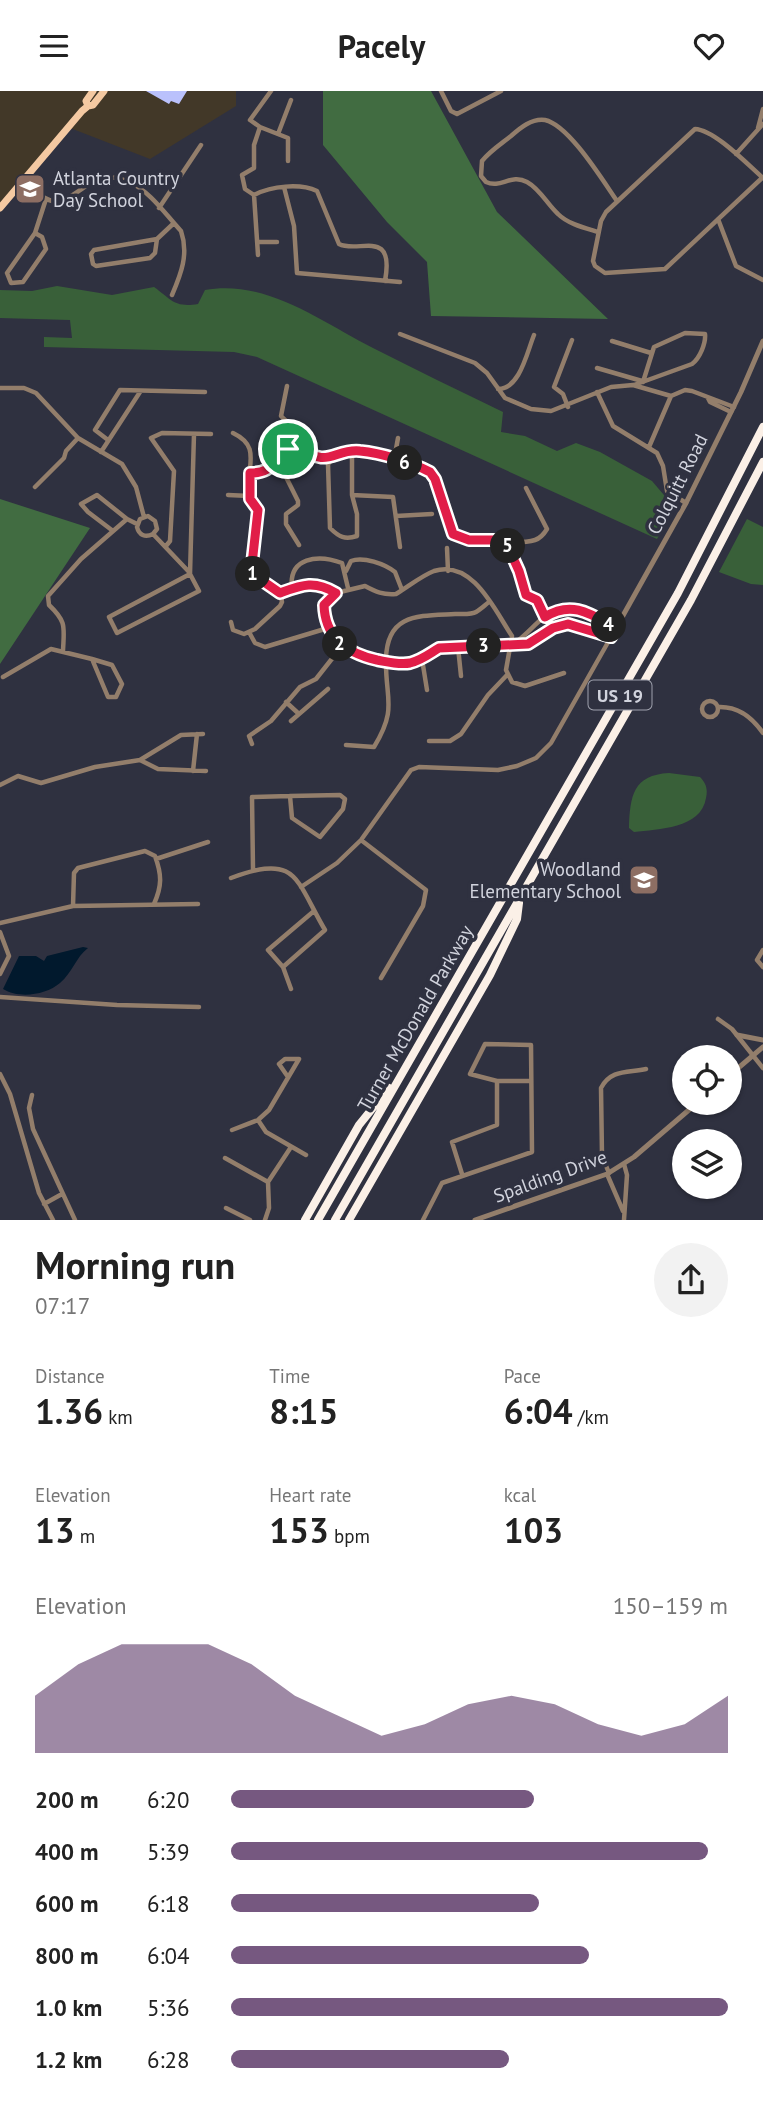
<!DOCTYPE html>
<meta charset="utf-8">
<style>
:root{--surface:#fff;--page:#f2f2f2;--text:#222;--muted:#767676;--accent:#765880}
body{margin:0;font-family:"PT Sans",sans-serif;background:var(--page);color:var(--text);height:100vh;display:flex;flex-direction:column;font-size:26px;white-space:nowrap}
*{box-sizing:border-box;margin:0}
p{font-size:23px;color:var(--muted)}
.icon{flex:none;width:38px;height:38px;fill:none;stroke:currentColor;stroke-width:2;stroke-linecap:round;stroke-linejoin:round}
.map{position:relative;height:1129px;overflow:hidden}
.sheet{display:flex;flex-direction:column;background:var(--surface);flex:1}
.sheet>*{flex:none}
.controls{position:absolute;left:672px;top:954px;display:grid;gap:14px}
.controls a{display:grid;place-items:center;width:70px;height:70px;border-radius:50%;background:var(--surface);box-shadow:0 2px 5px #0004;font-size:35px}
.pin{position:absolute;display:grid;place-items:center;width:60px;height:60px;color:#fff;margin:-30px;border:4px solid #fff;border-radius:50%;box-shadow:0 2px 7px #0007}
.km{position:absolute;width:35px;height:35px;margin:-18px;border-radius:50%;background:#222;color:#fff;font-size:19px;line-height:35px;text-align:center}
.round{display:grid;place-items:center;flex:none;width:74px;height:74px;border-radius:37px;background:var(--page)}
.summary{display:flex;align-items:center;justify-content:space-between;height:119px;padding:0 35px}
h1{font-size:38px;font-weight:700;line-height:52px}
.figures{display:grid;grid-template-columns:repeat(3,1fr);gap:10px;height:119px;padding:7px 35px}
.figures div{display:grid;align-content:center}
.figures b{font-size:35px;font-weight:700}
.figures small{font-size:19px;font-weight:400}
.figures p{font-size:19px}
.chart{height:196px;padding:14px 35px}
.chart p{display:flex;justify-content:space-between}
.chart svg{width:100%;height:126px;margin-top:7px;fill:var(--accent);opacity:.7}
ul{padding:0 35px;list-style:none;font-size:23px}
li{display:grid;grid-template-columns:112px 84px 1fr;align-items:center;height:52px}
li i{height:18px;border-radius:9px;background:var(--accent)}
header{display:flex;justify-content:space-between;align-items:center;height:91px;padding:0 35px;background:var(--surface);font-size:32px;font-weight:700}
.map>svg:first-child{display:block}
.commercial{fill:#423828}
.green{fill:#396039}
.forest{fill:#416c41}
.water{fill:#01192d}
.building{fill:#bac1fc}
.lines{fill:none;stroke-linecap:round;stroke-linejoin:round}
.minor{stroke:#937e6b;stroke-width:4.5}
.tertiary{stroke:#937e6b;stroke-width:5}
.primary{stroke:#f4c9a2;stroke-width:7}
.motorway{stroke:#fbf0e7;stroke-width:8}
.route-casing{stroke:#fff;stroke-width:14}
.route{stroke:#e11d48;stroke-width:9}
.labels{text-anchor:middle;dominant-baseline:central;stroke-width:7;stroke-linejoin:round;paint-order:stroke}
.shield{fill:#2f3140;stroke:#a0a2ae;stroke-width:2}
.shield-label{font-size:18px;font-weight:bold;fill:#d1d3dd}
.poi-label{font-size:19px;fill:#d1d3dd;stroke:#2f3140;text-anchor:start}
.street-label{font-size:19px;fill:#d1d3dd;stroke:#2f3140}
</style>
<header><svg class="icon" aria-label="menu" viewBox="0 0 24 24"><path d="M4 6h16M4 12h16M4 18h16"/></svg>Pacely<svg class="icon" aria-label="heart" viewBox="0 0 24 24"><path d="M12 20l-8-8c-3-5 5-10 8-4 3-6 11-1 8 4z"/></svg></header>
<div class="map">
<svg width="763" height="1129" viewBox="0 0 763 1129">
<rect width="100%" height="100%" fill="#2f3140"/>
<path class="commercial" d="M0,0H236V15L150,68L65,35L0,120Z"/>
<path class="green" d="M57,195L112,204L154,196C171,208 174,217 198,213L205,199C267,188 321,231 373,257C416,279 460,300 503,321L501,341L525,345L557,360L576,352L600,361L652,390L675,417L657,448L257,266L234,261L44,256V246L72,247L70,229L0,227V199L32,200Z
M747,428L763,436V494L751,493L719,481Z
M669,682L700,686C706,692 708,698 706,707C701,738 658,738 634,741L629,737C630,705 633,684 669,682Z"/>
<path class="forest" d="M323,0H431L497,121L608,228L431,225L427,171L387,131L323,54Z
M0,408L90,437L0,573Z"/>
<path class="water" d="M83,856L88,857C76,866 72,882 60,892C46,904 19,908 3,898L19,865H36L44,870L47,865Z"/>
<path class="building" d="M146,0H187L179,13L171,10L169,13Z"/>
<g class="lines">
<path class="minor" d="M441,0L451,20L457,23L501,0
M260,36L288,47V70
M758,37L763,18
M278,43L291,9
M736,63L763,33
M762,87L665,178L605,182L595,175L593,170L601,130L606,121L695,38C715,39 748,74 763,87
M24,89C31,95 37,103 45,107C72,124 88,71 129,91C150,100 166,124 181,140C189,163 181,183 172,204
M284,96L294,135L297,182L400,191
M254,104C271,95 300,92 317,100L339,153C358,163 395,136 385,190
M159,117L201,54
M718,128L736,175L763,189
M598,141C585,137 568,133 558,123C547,113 540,98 527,91C511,82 501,98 486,91L481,85L482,70C490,60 501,53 511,45C520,37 532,27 545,29C569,34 603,90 617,110
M35,142L42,146L46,158L23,191L11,192L7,182L35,142L46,108
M157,148L155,162L150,167L96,175L93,173L91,163L94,159L157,148L174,132
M258,151H277
M258,164L254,104L245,98L242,84L254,77V54L260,36L250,29L271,0
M400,243L475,272L487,282L505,307L531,318L551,320L611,296L633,294L671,305L685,299L692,300L734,316
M612,250L651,262
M597,277L642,290
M634,294L692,273C700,267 706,252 705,243L685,242L654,256L643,291
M0,297H24L36,302L78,347L122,373L136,396L144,426
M498,298C520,298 527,261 534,244
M597,301L613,335L657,362L663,375L667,400L686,412
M708,307L710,311L731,321
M568,316L563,303L554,296L572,249
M233,342C260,355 248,372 249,395C249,406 256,411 258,421C261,436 253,465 251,482L280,502C302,494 314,489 336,502L365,495C376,501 383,504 396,503C408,496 421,485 434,480C473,468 495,520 512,545L506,579L512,591L525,595L564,582
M108,349L95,339L120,299L205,301
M303,356L318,366H333
M649,356L671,305
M352,360V404
M101,361L140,301
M394,369L398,347
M278,370L298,410V414L286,423V433L299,454
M250,382C278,382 272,365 288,358C294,356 299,357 305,354C302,337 291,336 281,325L287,295
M35,396L64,367L66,360L78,347
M228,404L250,405
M396,425L432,423
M113,440L88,421L81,413L97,404L127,428
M153,443L157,438L155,430L148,425L140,428L137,436C139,444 145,447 153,443L190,482
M505,449L526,504L537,509L539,518L553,537
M166,455L170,450L174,380L151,347L162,342L211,343
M400,456L393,406L352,404L357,423V445C345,449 339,446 330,437L328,373C335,364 346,359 357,360C375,360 425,374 435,388L453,443C468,450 520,454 535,449C541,447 544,443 547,438L526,397
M447,457L448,480
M346,480L351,470C363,465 385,473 395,481L402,499
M190,483L199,500L117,542L109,526Z
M190,483L194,343
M292,498C288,466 318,463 342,472L348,497
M231,531L233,539L244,543L255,538L280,515L282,511L280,502
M249,541L255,552L265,556L328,537
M515,552C527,543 533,535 544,526C568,506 594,525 616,537
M458,556L461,585
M63,560C64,536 67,531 49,514L48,505L81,468L127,428L137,433
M92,568L112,574L122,593L116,606H108Z
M422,568L427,599
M3,586L51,558L92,568
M702 618a8 8 0 1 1 16 0a8 8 0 1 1-16 0Z
M286,611L299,623
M718,616C738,615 752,626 763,642
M291,630L328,598
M429,650H450L461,643L488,604L507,584
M252,653L249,645L271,630L300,596L316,588L342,555
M346,654L374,656C398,617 385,608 386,568C387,522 419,525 455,523C462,523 471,524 476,521C481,518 485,514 489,511
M140,669L158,678L206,680
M193,680L197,643
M0,694L18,685L41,692L95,676L140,669L181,644L203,643
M340,704L345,708L343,718L320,746L292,727L290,705Z
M361,749L426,799L423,815L381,887
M156,768L208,751
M253,778L252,706L290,705
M231,787C298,762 295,788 325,839L283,876
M301,796L337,772L361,749L411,679L419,676L498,679L517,675L536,667L551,652L611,546L567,533L553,537L528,553L439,557C429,563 422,569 410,572C399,574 388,571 377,569C347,562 325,547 324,514L336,502
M73,815L74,782L78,777L145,760L155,765C162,784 162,795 154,813
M0,832L73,815L198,813
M0,841L9,865L0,883
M763,859L757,869L763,876
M291,898L283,876L268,859L314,820
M0,906L117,914L199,916
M718,928L732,938L763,977
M0,983L10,1003L39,1102L53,1129
M497,990H530
M32,1004L29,1017L33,1038L75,1129
M258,1029L266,1041L306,1064
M232,1039L258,1029L269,1019L299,968H285L279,973L288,986
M225,1067L268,1091
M609,1082L602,1065L601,997C611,978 628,982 646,978
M607,1083L623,1120
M44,1113L62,1103
M226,1117L250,1129
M265,1129L269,1117L268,1091L291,1056
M423,1129L442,1092L532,1061L531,954L485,953L470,983L497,990V1034L452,1051L462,1083
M624,1129L627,1084L624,1073"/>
<path class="tertiary" d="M611,546L686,412L741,301L763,250
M737,944L763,949
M730,984L763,956
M475,1129L607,1083L634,1066L697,1012"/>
<path class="primary" d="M88,15L86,10L93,0
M0,117L82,20L88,15L93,14L104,0"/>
<path class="motorway" d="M305,1129L359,1034L389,997
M318,1129L678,502L763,336
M335,1129L691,509L763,371
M349,1129L490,884L517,828L519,812"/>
</g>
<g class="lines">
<g class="route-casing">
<path id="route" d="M303,356C325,379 336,357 360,360C381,362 411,371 430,381L435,388L453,443L469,449H505L519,480L526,504L537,509L545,526C572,509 591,523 616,537L611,546L568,533L553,537L528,553L439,557C429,563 422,569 410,572C399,574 388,571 377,569C347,562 325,547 324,514L336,502C314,489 302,494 280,502L251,482L258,419L250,408V382C273,382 271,371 285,360C290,357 297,357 303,356Z"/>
</g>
<use href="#route" class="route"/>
</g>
<defs>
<g id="school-square" transform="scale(1.575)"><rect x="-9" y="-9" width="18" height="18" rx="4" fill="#8d6e63" stroke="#2f3140"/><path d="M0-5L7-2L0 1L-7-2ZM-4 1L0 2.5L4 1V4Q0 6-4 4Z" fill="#fff"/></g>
</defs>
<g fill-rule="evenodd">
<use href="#school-square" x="30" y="98"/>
<use href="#school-square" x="644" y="789"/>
</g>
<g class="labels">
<rect class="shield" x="588.5" y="589.5" width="63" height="29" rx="5"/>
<g class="shield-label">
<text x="620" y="604">US 19</text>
</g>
<g class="poi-label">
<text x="53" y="87">Atlanta Country<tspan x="53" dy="22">Day School</tspan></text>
<text x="621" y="778" text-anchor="end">Woodland<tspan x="621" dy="22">Elementary School</tspan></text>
</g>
<g class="street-label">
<text transform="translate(677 393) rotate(-63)">Colquitt Road</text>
<text transform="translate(415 927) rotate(-60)">Turner McDonald Parkway</text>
<text transform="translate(550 1085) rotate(-20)">Spalding Drive</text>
</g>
</g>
</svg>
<div class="controls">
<a><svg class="icon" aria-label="locate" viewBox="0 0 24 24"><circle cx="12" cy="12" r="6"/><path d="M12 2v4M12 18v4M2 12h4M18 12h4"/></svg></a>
<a><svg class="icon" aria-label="layers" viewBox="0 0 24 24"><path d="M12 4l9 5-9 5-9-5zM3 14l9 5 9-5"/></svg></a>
</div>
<div class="pin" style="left:288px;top:358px;background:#1e9e55"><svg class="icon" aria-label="arrive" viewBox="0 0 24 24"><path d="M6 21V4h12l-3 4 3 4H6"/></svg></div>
<b class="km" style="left:253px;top:483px">1</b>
<b class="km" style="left:340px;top:553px">2</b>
<b class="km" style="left:484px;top:555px">3</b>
<b class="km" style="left:609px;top:534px">4</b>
<b class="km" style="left:508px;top:455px">5</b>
<b class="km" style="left:405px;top:372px">6</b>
</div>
<section class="sheet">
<div class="summary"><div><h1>Morning run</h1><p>07:17</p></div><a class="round"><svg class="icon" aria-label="share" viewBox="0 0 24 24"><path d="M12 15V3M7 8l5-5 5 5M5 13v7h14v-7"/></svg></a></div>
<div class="figures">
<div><p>Distance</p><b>1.36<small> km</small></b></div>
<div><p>Time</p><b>8:15</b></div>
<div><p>Pace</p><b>6:04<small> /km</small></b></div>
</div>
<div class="figures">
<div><p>Elevation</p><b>13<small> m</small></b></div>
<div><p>Heart rate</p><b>153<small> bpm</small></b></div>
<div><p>kcal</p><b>103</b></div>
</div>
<div class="chart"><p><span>Elevation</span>150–159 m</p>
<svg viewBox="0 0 160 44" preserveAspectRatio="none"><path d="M0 44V24L10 13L20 6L30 6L40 6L50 13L60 24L70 31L80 38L90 34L100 27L110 24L120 27L130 34L140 38L150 34L160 24V44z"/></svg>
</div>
<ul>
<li><b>200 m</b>6:20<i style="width:61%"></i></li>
<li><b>400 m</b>5:39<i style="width:96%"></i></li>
<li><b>600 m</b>6:18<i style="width:62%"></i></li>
<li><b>800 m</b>6:04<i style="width:72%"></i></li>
<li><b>1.0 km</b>5:36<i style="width:100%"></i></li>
<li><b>1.2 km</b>6:28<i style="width:56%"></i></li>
</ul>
</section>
